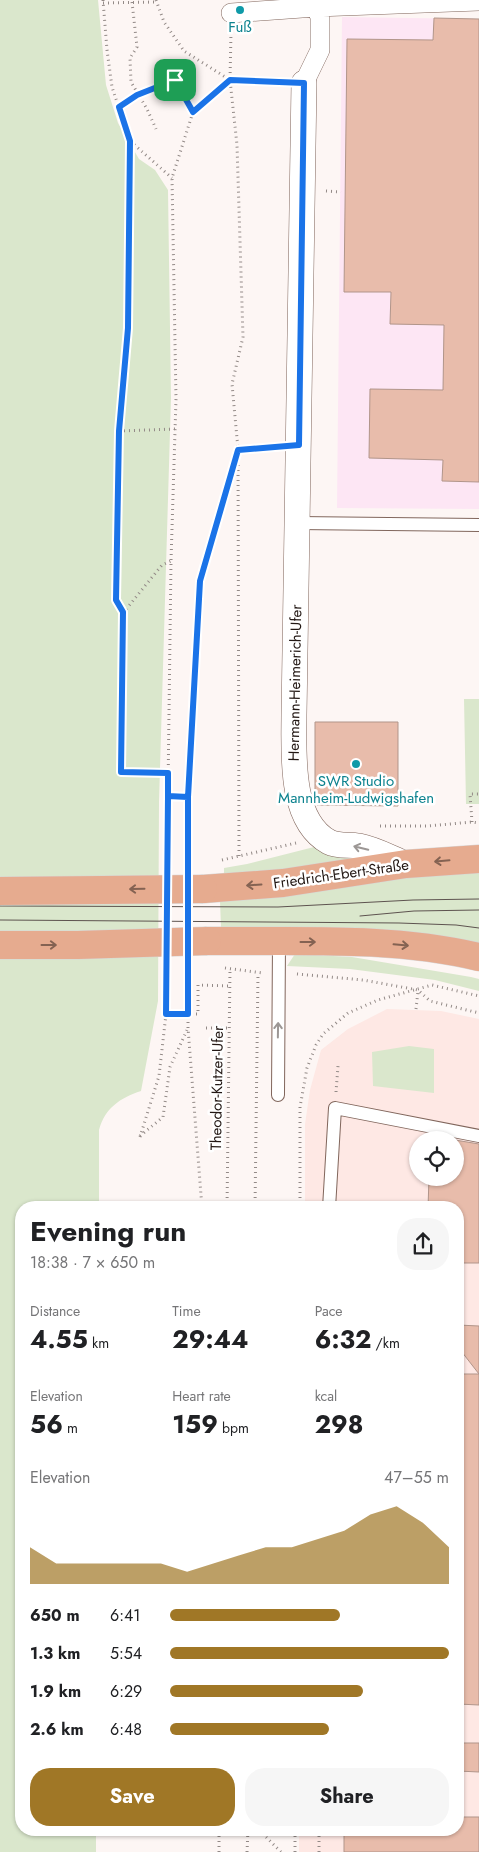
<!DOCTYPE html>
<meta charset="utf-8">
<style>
:root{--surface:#fff;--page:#f6f6f6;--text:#202124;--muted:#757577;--accent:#a07726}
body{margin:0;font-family:Jost,sans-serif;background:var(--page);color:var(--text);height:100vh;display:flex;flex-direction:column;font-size:19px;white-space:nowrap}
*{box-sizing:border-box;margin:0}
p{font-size:16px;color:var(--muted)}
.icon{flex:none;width:28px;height:28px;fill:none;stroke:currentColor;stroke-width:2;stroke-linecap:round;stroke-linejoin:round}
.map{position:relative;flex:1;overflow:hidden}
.details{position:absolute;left:15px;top:1201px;width:449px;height:635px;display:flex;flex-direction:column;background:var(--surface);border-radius:20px;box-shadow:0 1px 4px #0004}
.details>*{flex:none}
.tools{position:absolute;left:409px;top:1131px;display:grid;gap:10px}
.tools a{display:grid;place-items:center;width:55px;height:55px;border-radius:50%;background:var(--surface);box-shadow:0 1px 4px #0004;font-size:25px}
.pin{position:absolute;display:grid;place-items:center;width:42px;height:42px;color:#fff;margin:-21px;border-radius:10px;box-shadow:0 2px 8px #0006}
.round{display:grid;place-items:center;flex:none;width:52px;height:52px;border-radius:20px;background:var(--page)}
.overview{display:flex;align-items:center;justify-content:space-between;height:85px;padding:0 15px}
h1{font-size:28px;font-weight:700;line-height:38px}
.figures{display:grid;grid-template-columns:repeat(3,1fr);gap:8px;height:85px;padding:5px 15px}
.figures div{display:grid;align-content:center}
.figures b{font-size:25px;font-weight:700}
.figures small{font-size:14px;font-weight:400}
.figures p{font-size:14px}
.chart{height:140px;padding:10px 15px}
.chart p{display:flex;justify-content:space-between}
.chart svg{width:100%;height:90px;margin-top:5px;fill:var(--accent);opacity:.7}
.cta{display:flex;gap:10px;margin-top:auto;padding:10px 15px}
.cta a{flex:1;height:58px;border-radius:20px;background:var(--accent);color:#fff;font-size:20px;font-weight:700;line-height:58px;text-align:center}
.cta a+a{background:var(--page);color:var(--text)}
ul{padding:0 15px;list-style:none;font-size:16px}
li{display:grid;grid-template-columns:80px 60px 1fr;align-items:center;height:38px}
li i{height:12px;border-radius:6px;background:var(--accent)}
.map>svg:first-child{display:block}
.education{fill:#fde6f4}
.medical{fill:#fee8e4;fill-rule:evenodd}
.green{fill:#dae7cc}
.building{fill:#e8bcab;stroke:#b1958a}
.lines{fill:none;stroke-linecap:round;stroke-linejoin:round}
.service-casing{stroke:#81665c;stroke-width:14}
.pedestrian-casing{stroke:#81665c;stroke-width:20}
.minor-casing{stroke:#81665c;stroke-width:26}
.primary-casing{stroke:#d7d5d5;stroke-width:29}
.path{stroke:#938a87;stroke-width:3;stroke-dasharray:1 4;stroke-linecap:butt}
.service{stroke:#fff;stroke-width:12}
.pedestrian{stroke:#fff;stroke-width:19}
.minor{stroke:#fff;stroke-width:25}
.primary{stroke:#e6ab8f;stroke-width:28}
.tram{stroke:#5d534f;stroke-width:1}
.primary-bridge-casing{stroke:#d7d5d5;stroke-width:29;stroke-linecap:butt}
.primary-bridge{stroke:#e6ab8f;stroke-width:28}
.oneway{stroke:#9c9795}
.oneway2{stroke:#846252}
.route-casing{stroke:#fff;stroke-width:10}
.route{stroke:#1a73e8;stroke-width:6}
.culture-dot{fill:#0f9aa8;stroke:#fff;stroke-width:2}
.labels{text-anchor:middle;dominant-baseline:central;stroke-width:5;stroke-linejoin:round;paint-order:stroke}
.culture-label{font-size:15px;fill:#0d838f;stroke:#fff}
.street-label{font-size:15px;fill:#231814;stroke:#fff}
</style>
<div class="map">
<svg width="479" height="1852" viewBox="0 0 479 1852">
<rect width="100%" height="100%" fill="#fdf6f4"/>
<path class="education" d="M342,17L479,19V509L337,508Z"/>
<path class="medical" d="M387,1009L441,1011L479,1019V1852H299V1830H458V1208L305,1207V1124L310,1090L321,1050L348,1029ZM418,1140H455V1178H418Z"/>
<path class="green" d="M0,0H98L106,85L118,123L139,159L155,170L168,190L171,398L159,802L158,1001L141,1091C120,1098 105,1108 99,1130V1207L21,1208V1830H96V1852H0Z
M464,699H479V804H466Z
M318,846L363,858L275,871L224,876V868L247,864Z
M479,871V943L410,932L363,928L221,927L220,901L433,873Z
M295,954L352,957L471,977L479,979V991L435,980L350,969L287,966Z
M409,1046L434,1049V1093L373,1086L372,1052Z"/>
<path class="building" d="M434,18L479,19V482L442,481L443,460L369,458L370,389L443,390L444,325L390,324L391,292H344L347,39L433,40Z
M315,722H398V806L317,805L315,800Z
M455,1140L479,1144V1263H458V1208H428L429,1178H455Z
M458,1325L479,1326V1374L458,1347Z
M458,1374H479V1705L458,1704Z
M458,1743H479V1772L458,1771Z
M458,1817H479V1852H344V1830H458Z"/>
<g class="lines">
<g class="service-casing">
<path id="service" d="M298,523L479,525
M278,1095L279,942
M329,1208L335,1108L479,1136"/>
</g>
<g class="pedestrian-casing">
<path id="pedestrian" d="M231,13L316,7L479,1
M304,83L320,50V17L316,7L317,0"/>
</g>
<g class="minor-casing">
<path id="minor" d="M304,83L294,715C294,753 289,820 329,842C339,847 349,844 359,846C375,849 391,858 406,864"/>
</g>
<g class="primary-casing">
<path id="primary" d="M203,889L283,883L406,864L479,859
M207,941C298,942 390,936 479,957"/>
</g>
<path class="path" d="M103,0L107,50L112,87L130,141L172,178
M156,0L164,22L184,51L230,80
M132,2L137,47L130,58L131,82L147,109L156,129
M103,3L155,2
M231,32L230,80L237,145L243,337L232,384L238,449L239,857
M119,107L137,95L175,80L193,112
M130,141L128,328L119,431L116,600L123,613L121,772L168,773
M326,191L341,192
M119,431L175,429
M238,449L274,447
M123,613L162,565L171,561
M168,796L188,797
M472,822L470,794H479
M380,826H428L472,822L479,823
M222,860L296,843
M167,865L171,561L176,399L172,178L193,112L230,80L281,82
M188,866V797L200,581L236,455
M188,967V1028L202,1208
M225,968L263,973
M297,974L363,980L418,990L430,1001L479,1013
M416,1009L418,991
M166,1014H198V985L230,986
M206,1028H229
M336,1092L338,1066
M140,1136L163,1117L170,1067L187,1030
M140,1137L159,1076L166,1014V966
M227,1208L230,969
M255,1208L258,973
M300,1208V1107L307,1068L316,1045L323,1034L348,1013L378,1000L432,985L479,996
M259,1830L281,1852
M219,1852V1830
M247,1852L248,1830
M295,1852V1830
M319,1852V1830"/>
<use href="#service" class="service"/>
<use href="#pedestrian" class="pedestrian"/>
<use href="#minor" class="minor"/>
<use href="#primary" class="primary"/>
<path class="tram" d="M0,906L278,907L413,900L479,899
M360,916L414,911L479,910
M0,920L399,923L456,925L479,928"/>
<g class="primary-bridge-casing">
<path id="primary-bridge" d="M0,891L203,889
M0,945H78L207,941"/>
</g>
<use href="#primary-bridge" class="primary-bridge"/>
</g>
<defs><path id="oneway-shaft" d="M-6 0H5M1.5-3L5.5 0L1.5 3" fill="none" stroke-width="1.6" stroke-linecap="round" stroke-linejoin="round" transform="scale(1.25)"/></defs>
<g class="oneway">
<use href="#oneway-shaft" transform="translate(361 848) rotate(-166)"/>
<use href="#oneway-shaft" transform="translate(278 1030) rotate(-89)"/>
</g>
<g class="oneway2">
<use href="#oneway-shaft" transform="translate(442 861) rotate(175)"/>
<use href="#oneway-shaft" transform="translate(254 885) rotate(176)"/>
<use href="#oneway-shaft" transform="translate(137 889) rotate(179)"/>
<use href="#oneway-shaft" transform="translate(308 942)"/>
<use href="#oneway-shaft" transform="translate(49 945)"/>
<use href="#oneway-shaft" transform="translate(401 945) rotate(5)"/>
</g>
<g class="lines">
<g class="route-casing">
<path id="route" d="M175,80L137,95L119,107L130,141L128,328L119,431L116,600L123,612L121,772L168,773V796L188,797V1014H166L168,796L188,797L200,581L238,450L299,445L304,83L230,80L193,112L175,80"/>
</g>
<use href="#route" class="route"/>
</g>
<g class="culture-dot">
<circle cx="240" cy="10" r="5"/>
<circle cx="356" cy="764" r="5"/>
</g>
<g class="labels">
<g class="culture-label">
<text x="240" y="27">Fuß</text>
<text x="356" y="781">SWR Studio<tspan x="356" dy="17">Mannheim-Ludwigshafen</tspan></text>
</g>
<g class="street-label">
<text transform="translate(295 683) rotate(-89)">Hermann-Heimerich-Ufer</text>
<text transform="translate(341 874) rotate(-8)">Friedrich-Ebert-Straße</text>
<text transform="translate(217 1088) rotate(-89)">Theodor-Kutzer-Ufer</text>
</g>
</g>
</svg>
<div class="tools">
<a><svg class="icon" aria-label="locate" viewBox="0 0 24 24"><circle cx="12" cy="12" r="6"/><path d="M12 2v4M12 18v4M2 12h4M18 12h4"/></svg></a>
</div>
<div class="pin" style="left:175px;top:80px;background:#1e9e55"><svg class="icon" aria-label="arrive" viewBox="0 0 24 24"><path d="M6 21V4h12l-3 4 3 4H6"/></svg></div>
<section class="details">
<div class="overview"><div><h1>Evening run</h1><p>18:38 · 7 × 650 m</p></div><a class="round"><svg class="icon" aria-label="share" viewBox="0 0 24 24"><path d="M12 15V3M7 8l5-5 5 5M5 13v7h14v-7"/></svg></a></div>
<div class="figures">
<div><p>Distance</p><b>4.55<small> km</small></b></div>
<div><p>Time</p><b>29:44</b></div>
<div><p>Pace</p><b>6:32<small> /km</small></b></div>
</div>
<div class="figures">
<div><p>Elevation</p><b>56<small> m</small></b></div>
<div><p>Heart rate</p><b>159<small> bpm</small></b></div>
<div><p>kcal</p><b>298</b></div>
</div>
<div class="chart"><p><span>Elevation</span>47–55 m</p>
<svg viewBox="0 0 160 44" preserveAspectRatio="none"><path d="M0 44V26L10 34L20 34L30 34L40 34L50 34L60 38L70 34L80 30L90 26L100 26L110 22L120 18L130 10L140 6L150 14L160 26V44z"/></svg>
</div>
<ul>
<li><b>650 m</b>6:41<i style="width:61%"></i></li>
<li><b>1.3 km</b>5:54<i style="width:100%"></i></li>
<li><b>1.9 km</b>6:29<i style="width:69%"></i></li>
<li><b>2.6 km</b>6:48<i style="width:57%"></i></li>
</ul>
<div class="cta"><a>Save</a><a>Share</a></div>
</section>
</div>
